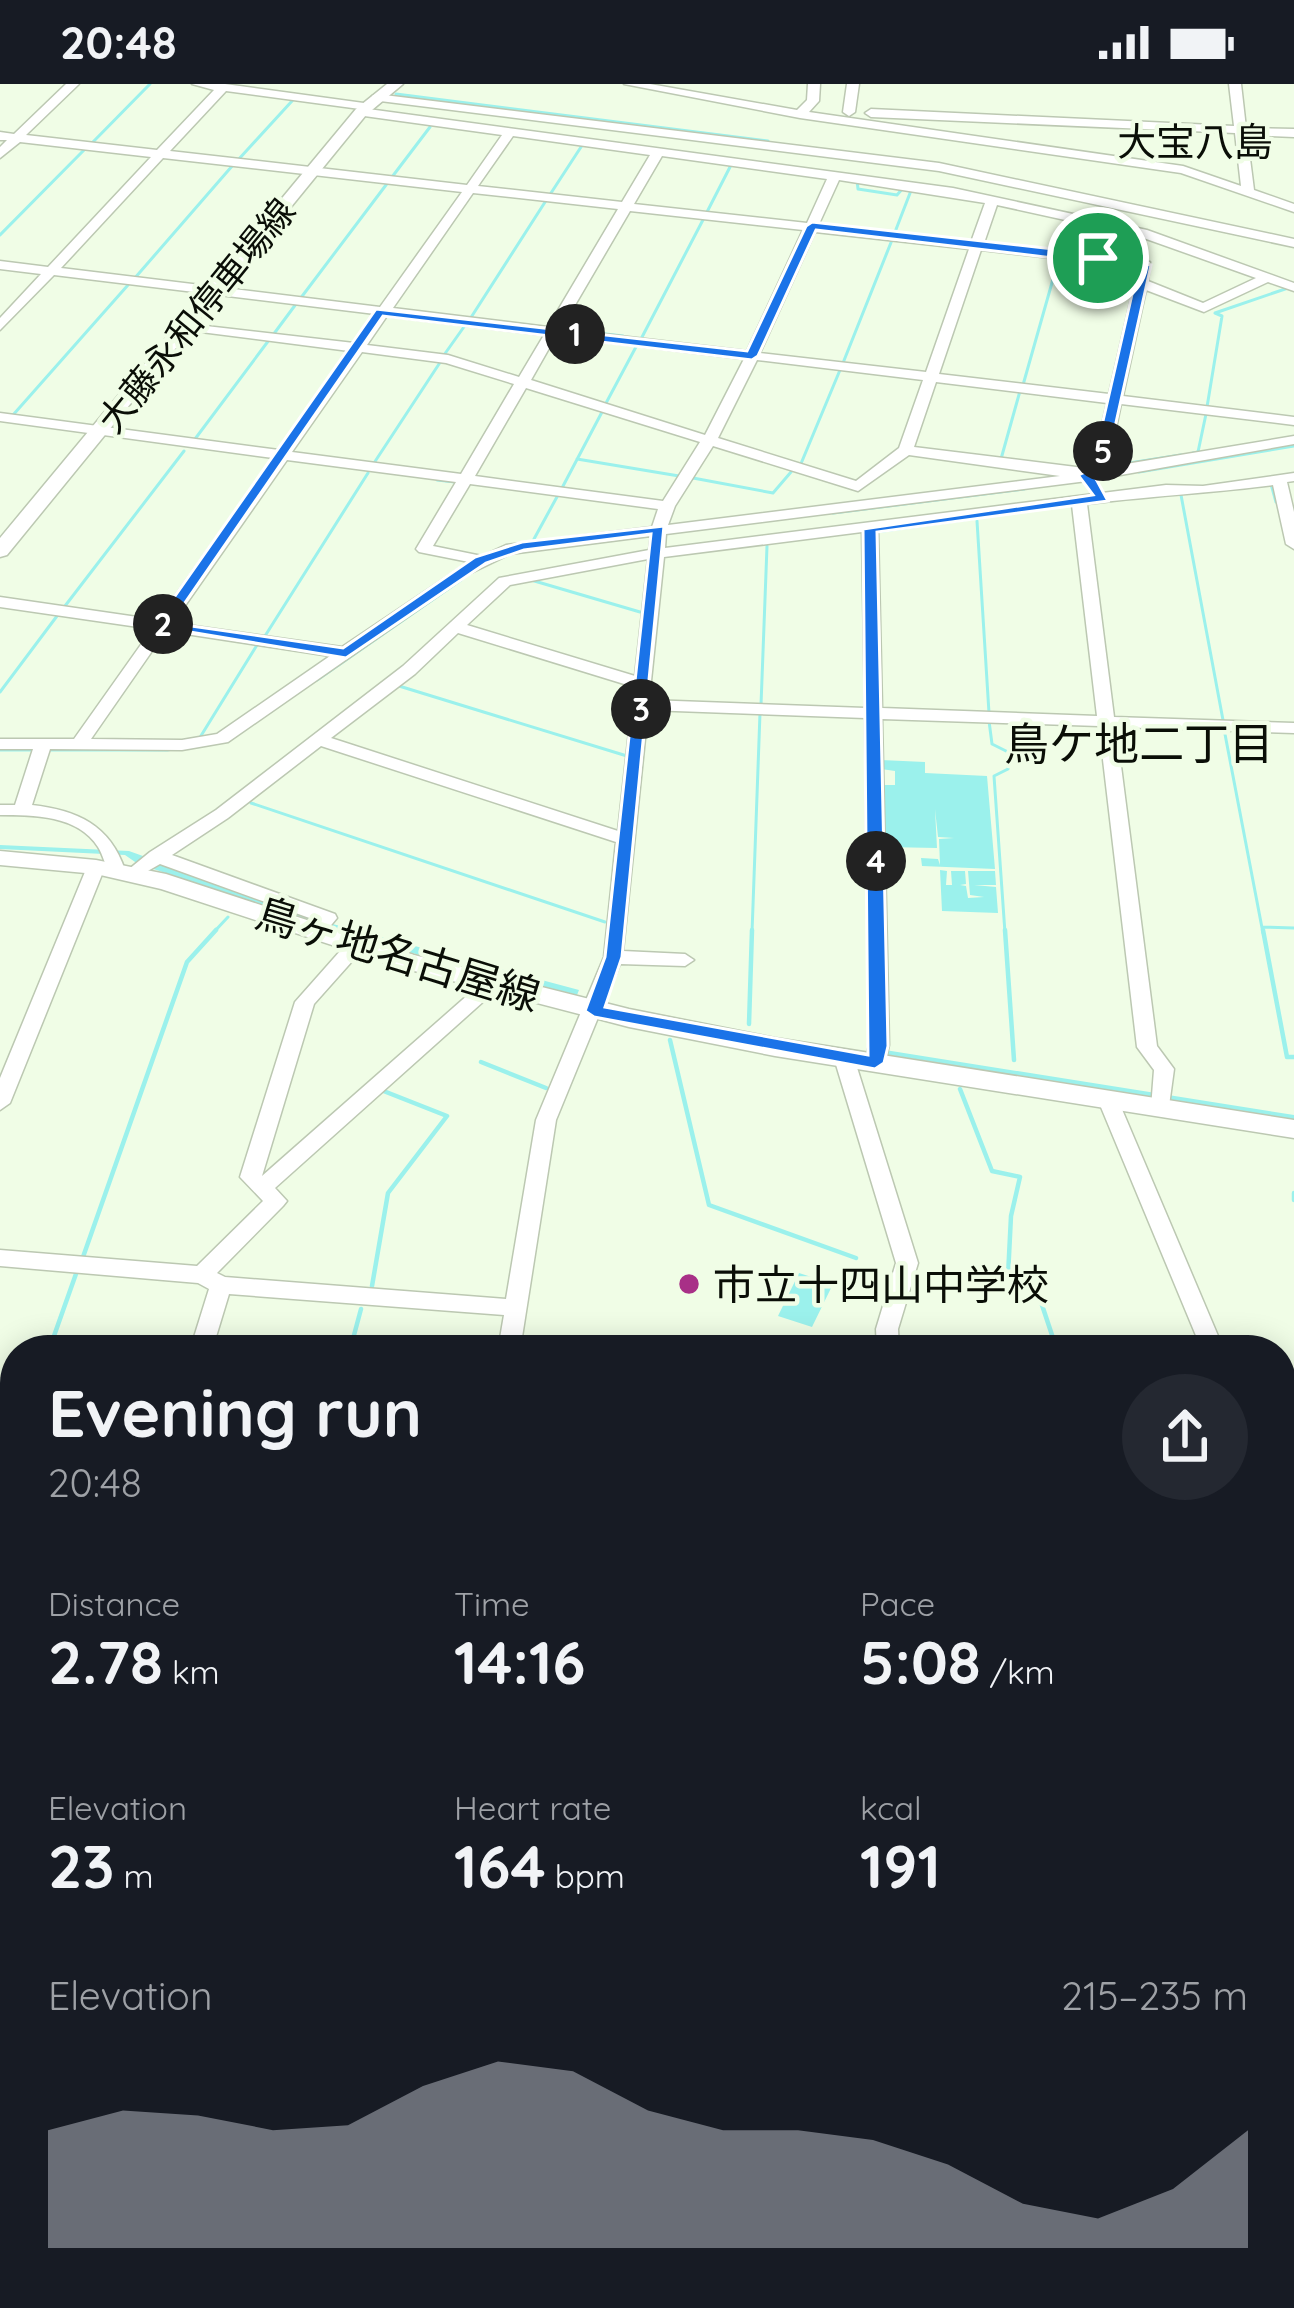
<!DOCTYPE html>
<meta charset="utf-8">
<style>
:root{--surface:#171b24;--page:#242831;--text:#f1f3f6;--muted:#9ea1a6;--accent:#8c9099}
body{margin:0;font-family:Quicksand,"Noto Sans JP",sans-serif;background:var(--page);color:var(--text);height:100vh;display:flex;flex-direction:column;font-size:45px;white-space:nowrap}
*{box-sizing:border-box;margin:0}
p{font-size:39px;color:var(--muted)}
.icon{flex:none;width:66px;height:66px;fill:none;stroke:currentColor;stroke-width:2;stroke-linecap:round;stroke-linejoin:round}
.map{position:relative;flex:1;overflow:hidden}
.sheet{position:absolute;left:0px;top:1251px;width:1296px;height:975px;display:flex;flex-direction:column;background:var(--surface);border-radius:48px 48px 0 0;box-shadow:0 6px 30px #0003}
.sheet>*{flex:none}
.pin{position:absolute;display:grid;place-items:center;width:102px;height:102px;color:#fff;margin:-51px;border:6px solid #fff;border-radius:50%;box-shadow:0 3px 12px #0007}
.km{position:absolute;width:60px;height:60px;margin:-30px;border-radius:50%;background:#222;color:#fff;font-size:33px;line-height:60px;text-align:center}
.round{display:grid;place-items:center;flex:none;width:126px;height:126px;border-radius:63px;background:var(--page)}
.headline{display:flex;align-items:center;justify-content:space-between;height:204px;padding:0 48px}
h1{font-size:66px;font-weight:700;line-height:90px}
.stats{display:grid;grid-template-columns:repeat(3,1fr);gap:18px;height:204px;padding:12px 48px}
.stats div{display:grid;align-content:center}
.stats b{font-size:60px;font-weight:700}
.stats small{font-size:33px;font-weight:400}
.stats p{font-size:33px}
.chart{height:336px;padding:24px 48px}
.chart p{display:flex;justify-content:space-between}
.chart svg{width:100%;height:216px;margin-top:12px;fill:var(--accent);opacity:.7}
.status{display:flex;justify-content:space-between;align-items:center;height:84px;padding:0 60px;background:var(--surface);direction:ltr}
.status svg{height:33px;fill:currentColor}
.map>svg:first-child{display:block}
.water{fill:#9bf1ec}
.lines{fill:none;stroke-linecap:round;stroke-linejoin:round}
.stream-far2{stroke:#9bf1ec;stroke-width:3}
.stream-far1{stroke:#9bf1ec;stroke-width:4.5}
.stream{stroke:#9bf1ec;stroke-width:6}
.minor-casing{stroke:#bcc8b2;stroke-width:3}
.major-casing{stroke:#bcc8b2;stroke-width:3}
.minor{fill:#fff;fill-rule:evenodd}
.major{fill:#fff;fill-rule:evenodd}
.route{fill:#1a73e8;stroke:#fff;stroke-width:3;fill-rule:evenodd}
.poi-dot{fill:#a83087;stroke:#f0fde6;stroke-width:4.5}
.labels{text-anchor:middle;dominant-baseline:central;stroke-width:9;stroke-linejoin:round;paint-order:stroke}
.far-street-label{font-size:36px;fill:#0a0e07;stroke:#f0fde6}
.far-neighbourhood-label{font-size:39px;fill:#0a0e07;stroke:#f0fde6}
.street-label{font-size:42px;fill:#0a0e07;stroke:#f0fde6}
.poi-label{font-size:42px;fill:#0a0e07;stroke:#f0fde6;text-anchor:start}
.neighbourhood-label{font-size:45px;fill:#0a0e07;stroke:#f0fde6}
</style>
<div class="status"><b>20:48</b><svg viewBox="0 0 49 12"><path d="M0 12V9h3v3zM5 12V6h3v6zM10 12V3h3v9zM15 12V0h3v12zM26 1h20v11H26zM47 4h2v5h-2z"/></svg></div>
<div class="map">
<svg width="1294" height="2224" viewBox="0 0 1294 2224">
<rect width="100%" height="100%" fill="#f0fde6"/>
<path class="water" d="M881,676L925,678V689L987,692L995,785L922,782L921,774L938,775L940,781L939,755L954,754L938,753L935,725L937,764L886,763L883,701H895V687L881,685Z
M0,761L129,767L329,839L579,906L577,911L408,868L138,780L125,771L0,765Z
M940,786L947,787L946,801H952L951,787H965L966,800L960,801L966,802L968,814L984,813L970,811L968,787H995L996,801H974L996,803L998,829L942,827Z
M885,966L1294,1031V1036L884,970Z
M799,1189L833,1200L812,1243L778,1232Z"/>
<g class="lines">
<path class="stream-far2" d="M396,10L768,57
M91,60L150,0
M238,76L292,17
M392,93L430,43
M857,96L858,105L897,111L903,104
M551,109L581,63
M707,128L730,83
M895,148L912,104
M0,151L86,64
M1062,167L1069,140
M134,195L233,81
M300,215L389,97
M470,235L547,115
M563,245L623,252
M273,251L296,220
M641,255L705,132
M444,271L466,240
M843,279L892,156
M1023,301L1059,174
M605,321L637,261
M1207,323L1222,232L1215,229L1288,204
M13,331L128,201
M195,355L269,256
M1193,369L1198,368L1206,330
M577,375L679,392
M1001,375L1020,307
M374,379L441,277
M800,382L840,286
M1110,382L1181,371
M1139,388L1294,362
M693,394L773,409L791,388
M437,396L455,398
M1271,400L1276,418
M562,404L602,328
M1181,411L1223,636
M833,429L1024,405
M977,437L989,629
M876,448L1070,421
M534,455L558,411L554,410
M531,496L640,528
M65,522L184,367
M265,552L368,389
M317,596L461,496
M399,602L627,672
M0,608L57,532
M761,621L767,462
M989,637L992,660L1010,669L1008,685L994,692L1005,849
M1224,645L1263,849
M183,657L199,655L257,561
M0,666H35
M44,666H167L223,658
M251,719L605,838
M1262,843L1294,844
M213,849L228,833
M752,849L760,629"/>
<path class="stream-far1" d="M1005,846L1014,976
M1263,846L1287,973H1294
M749,940L752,846
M670,956L709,1121L856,1174
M481,978L546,1004
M960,1005L992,1087L1020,1093L1011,1132L1008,1192L1033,1194L1057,1266
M1294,1109V1116
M83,1173L187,878L216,846
M372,1202L388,1109L447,1032L381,1006
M49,1266L77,1187
M350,1266L361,1225
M0,1400L15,1359"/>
<path class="stream" d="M417,2211L421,2224"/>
<g class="minor-casing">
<path id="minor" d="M66,0H79L26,51L157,66L214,6L192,0H225L371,20L373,22L368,25L953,104L1147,146L1294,199V207L1268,198L1204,228L1146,206L1123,312L1294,333V341L1121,320L1108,383L1294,352V360L1087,397L666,450L665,464L1166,401L1203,402L1294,389V397L1287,398L1294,428V465L1286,460L1273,401C1211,409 1149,412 1087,420L1114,633L1294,639V649L1116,643L1157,962L1174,985L1168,1029H1154L1151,1024L1154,986L1137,963L1099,642L882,635L889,961L885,979L875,986L865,979L869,961L865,634L648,626L623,867L685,870L694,876L685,882L620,880L556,1036L520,1266H498L504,1231L229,1210L212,1266H190L209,1205L198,1199L0,1182V1166L197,1182L263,1117L240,1093L295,918L349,857H363L365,861L363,865L314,920L262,1092L486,895H500L503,900L275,1104L287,1117L283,1122L217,1189L225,1193L506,1215L536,1036L604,873L616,758L321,662L228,734L172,771L335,830L337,834L322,852L315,854L306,848L315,836L160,780L132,796L123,790L150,768L216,726L403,582L499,494L649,466L651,452L510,470L469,490L228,658L182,666L50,665L32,721C77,726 110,741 125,786L122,790H110C105,781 103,771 98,763C78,731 33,731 0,731V721H15L33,665H0V655H74L152,545L0,523V513L158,536L273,374L0,337V329L279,366L349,267L185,246L180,245V239L354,259L375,230L54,191L0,246V234L41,190L0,185V177L48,183L151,73L20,58L0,74V63L7,56H0V48L14,50ZM226,7L360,25L355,28L357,31L502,51L467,101L170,67ZM513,52L650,71L622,118L478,102ZM662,72L827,95L807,139L634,120ZM163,74L462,108L380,223L61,184ZM839,96L985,119L971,158L819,140ZM473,109L618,125L548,243L393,224ZM997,121L1138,152L1256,194L1203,219L1148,197L1150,178L984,159ZM630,127L803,146L747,267L561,245ZM815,148L969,165L926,288L760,269ZM981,166L1138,184L1109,310L939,290ZM387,232L544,251L519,293L448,271L367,261ZM556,252L744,275L705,351L531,296ZM362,268L446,279L514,300L461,390L292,368ZM757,276L923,296L899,364L856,397L718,354ZM936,298L1107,319L1092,385L914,363ZM526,304L700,358L663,417L475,392ZM713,362L858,407L909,371L1060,392L668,441L675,422ZM287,376L456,398L416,465L419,468L469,478L342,563L173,539ZM470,400L658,425L652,443L506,461L482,472L433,462ZM1072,421L1097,632L882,624L878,446ZM862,448L865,624L649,616L664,473ZM648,475L635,592L467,541L510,501ZM166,547L330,572L217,650L182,656L91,655ZM458,549L634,603L618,747L331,654L415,590Z
M624,0H650L797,26L807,16L808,0H820L819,17L809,28L1183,82L1241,102L1235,49L871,33L865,29L871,25L1234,42L1229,0H1241L1246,44L1294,45V53L1247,51L1254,106L1294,120V128L1181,89L800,34Z
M847,0H859L855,28L849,32L843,28Z
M376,10L939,79L1294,155V163L939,87L372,16V12Z
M96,777L105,783L10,1019L0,1026V994L87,783Z
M844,967L854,974L918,1179L898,1245L899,1266H877L876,1245L896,1179L834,974Z
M1108,1009L1118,1016L1224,1266H1202L1098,1016Z
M1281,1419L1289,1422L1294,1432V1470L1286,1467L1281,1458Z
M0,1636L15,1641V1663L0,1658Z
M1281,1808L1294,1815V1844L1281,1837Z
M184,2211H214L218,2224H188Z
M614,2211H645L650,2224H619Z
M883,2211H959L965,2224H930L927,2220L922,2224H874Z"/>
</g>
<g class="major-casing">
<path id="major" d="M387,0H403L366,31L7,471L0,473V454L356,25Z
M0,767L96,776L166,790L414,871L629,925L775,954L1294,1036V1054L775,972L629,943L399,883L161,805L96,790L0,781Z"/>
</g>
<use href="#minor" class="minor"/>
<use href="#major" class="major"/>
</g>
<path class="route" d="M812,138L1098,170L1151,181L1105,388L1095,393L1108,417L877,448L888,962L884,979L875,985L594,933L585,927L605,873L651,450L524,466L486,479L346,574L154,542L376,225L747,267L806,142ZM816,146L1138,184L1092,385L1078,391L1093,411L863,445L868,971L605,923L622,873L664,442L522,458L475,473L343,564L171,539L383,232L752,276L758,272Z"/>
<circle class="poi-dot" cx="689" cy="1200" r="12"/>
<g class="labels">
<g class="far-street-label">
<text transform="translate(196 231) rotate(-51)">大藤永和停車場線</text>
</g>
<g class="far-neighbourhood-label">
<text x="1195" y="57">大宝八島</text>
</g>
<g class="street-label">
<text transform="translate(398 870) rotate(17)">鳥ヶ地名古屋線</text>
</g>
<g class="poi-label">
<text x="713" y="1200">市立十四山中学校</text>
</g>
<g class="neighbourhood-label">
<text x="1139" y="659">鳥ケ地二丁目</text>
</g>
</g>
</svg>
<div class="pin" style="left:1098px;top:174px;background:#1e9e55"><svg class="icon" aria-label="arrive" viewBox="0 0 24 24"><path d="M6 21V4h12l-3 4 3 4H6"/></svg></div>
<b class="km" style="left:575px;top:250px">1</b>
<b class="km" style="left:163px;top:540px">2</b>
<b class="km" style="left:641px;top:625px">3</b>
<b class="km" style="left:876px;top:777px">4</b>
<b class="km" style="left:1103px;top:367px">5</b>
<section class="sheet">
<div class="headline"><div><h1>Evening run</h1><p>20:48</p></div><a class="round"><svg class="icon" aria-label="share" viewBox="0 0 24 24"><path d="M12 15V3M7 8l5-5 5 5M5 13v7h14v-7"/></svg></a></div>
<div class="stats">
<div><p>Distance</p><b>2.78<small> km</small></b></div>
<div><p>Time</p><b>14:16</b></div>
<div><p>Pace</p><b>5:08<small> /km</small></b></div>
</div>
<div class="stats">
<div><p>Elevation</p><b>23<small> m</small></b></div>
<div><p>Heart rate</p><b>164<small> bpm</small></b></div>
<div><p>kcal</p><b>191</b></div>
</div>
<div class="chart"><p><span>Elevation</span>215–235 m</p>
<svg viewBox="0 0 160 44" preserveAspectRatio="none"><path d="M0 44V20L10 16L20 17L30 20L40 19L50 11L60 6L70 8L80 16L90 20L100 20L110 22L120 27L130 35L140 38L150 32L160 20V44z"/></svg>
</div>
</section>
</div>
